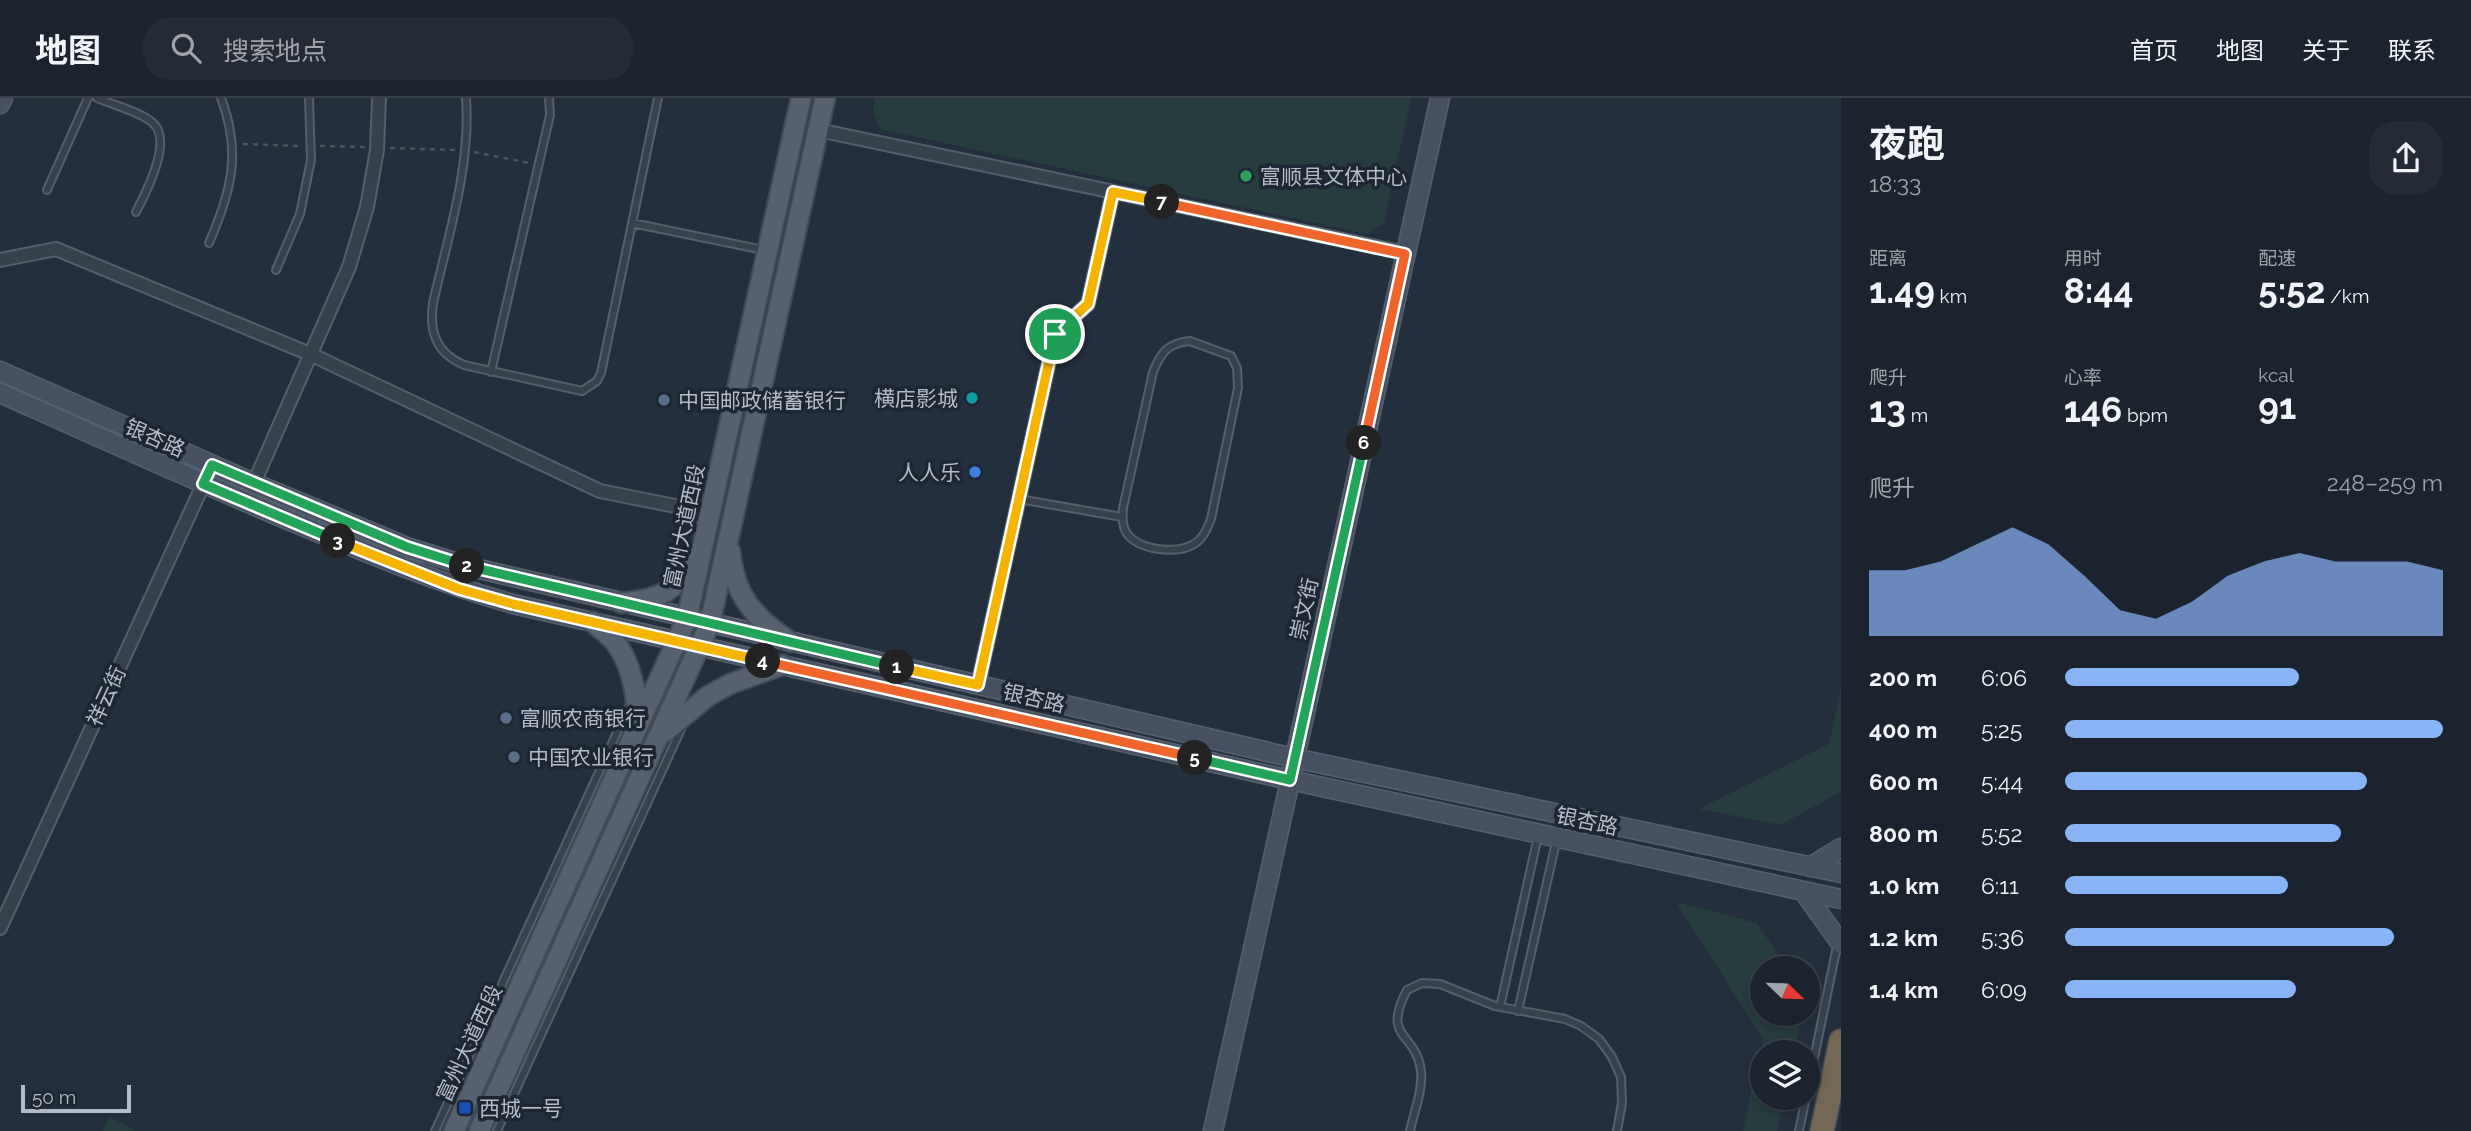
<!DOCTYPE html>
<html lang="zh">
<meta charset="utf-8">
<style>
:root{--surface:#1b232e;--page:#242b36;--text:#f1f3f6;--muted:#a0a4aa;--line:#39404a;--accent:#8ab4f8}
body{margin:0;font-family:Raleway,"Noto Sans SC",sans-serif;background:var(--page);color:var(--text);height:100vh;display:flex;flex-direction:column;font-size:26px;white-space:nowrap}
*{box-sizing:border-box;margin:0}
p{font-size:23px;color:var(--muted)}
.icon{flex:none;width:38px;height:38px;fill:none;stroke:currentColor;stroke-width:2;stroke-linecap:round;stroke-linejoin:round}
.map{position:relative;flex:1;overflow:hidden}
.drawer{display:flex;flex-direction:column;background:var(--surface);width:630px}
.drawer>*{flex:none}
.needle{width:46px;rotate:113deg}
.tools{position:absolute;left:1750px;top:858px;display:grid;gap:14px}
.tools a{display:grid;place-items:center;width:70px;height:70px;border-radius:50%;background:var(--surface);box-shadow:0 4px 10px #0003,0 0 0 2px var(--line);font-size:35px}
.scale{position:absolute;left:21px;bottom:18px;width:110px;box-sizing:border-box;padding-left:7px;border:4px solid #b4bcc9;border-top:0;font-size:19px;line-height:24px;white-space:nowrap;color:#b4bcc9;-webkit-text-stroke:5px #1d2633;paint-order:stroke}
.pin{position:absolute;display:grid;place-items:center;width:60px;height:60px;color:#fff;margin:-30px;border:4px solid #fff;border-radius:50%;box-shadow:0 2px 7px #0007}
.km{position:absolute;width:35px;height:35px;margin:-18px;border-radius:50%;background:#222;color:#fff;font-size:19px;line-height:35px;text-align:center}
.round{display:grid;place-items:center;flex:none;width:74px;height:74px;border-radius:28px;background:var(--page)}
.overview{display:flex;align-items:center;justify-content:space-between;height:119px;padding:0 28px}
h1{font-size:38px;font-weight:700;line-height:52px}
.figures{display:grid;grid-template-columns:repeat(3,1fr);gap:10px;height:119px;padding:7px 28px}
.figures div{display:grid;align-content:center}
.figures b{font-size:35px;font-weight:700}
.figures small{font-size:19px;font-weight:400}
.figures p{font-size:19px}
.chart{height:196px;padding:14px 28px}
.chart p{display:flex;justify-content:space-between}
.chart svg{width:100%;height:126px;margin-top:7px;fill:var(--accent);opacity:.7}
ul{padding:0 28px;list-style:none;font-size:23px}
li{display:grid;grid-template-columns:112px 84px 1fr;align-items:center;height:52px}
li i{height:18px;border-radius:9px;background:var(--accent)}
header{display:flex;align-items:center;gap:42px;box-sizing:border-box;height:98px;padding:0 35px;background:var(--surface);border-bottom:2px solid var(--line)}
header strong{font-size:33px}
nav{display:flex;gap:38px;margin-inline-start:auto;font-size:24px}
.search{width:490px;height:63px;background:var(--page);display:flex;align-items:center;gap:18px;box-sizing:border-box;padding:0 24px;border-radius:28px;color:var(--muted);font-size:26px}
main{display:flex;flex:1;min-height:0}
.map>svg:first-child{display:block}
.green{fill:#263c3f}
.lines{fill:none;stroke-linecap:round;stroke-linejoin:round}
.lane-casing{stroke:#565f6c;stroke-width:10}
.street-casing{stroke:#565f6c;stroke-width:16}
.secondary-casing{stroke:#565f6c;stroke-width:21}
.primary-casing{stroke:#414a57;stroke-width:23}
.highway-casing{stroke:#434c59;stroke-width:26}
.path{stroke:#44595c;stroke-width:2.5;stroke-dasharray:5 5;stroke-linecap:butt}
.lane{stroke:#38414e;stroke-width:6}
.street{stroke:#38414e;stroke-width:12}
.secondary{stroke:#465061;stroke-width:18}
.primary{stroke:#56606e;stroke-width:19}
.highway{stroke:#746855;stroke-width:23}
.split-1-casing{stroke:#fff;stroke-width:14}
.split-2-casing{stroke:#fff;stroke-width:14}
.split-3-casing{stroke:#fff;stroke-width:14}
.split-4-casing{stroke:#fff;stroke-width:14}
.split-5-casing{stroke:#fff;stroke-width:14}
.split-6-casing{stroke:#fff;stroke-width:14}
.split-7-casing{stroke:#fff;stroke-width:14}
.split-8-casing{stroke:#fff;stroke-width:14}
.split-1{stroke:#f5b400;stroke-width:9}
.split-2{stroke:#22a559;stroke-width:9}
.split-3{stroke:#22a559;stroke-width:9}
.split-4{stroke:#f5b400;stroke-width:9}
.split-5{stroke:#f0652b;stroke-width:9}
.split-6{stroke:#22a559;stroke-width:9}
.split-7{stroke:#f0652b;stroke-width:9}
.split-8{stroke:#f5b400;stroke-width:9}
.leisure-dot{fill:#2e9e5b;stroke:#1d2633;stroke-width:2.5}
.culture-dot{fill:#0f9aa8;stroke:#1d2633;stroke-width:2.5}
.service-dot{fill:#5c6f8a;stroke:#1d2633;stroke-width:2.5}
.shop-dot{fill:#3f7fe0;stroke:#1d2633;stroke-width:2.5}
.transit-dot{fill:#1a4fb4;stroke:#1d2633;stroke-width:2.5}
.labels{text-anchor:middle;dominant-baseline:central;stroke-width:7;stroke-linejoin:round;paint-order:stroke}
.poi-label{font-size:21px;fill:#b4bcc9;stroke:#1d2633;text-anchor:start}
.street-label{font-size:21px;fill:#b4bcc9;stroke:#1d2633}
</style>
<header>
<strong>地图</strong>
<div class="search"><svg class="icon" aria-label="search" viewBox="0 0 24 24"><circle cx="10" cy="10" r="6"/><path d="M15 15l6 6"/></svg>搜索地点</div>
<nav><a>首页</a><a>地图</a><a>关于</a><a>联系</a></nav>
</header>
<main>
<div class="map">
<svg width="1841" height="1033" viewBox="0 0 1841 1033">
<rect width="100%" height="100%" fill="#242f3e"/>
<path class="green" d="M875,0H1411L1384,125L1367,136L880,31L873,12Z
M1841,592V694L1781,727L1699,711L1829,646Z
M1676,804L1757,825L1787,870H1762V915H1803L1794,954H1762V999H1784L1777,1033H1743L1763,941Z
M110,1019L135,1033H103Z"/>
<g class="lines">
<g class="lane-casing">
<path id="lane" d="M97,0C113,7 141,14 153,25C173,43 146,95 136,114
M466,0C471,69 448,138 433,205C429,234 436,255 464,267L582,293L597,283L601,275L658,0
M47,92L88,0
M632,125L764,152
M209,145C231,94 242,55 221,0
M276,172L300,116L311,62L309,0
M1190,243L1231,258L1237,270L1238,290L1211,421C1208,429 1204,439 1197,444C1180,457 1142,453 1128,437C1122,430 1122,420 1123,410L1153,274C1161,254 1168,245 1190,243Z
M491,274L550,17L549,0
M1019,401L1122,419
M1500,909L1538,738
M1518,913L1557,740
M1808,990L1837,848
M435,1033L630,606
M497,1033L683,627
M1410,1033C1414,1014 1423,992 1421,973C1416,933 1381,942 1407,892L1422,885L1440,886L1495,908L1565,921L1581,928L1599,941L1612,959L1621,979L1622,1005L1617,1033
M1799,1033L1806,999"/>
</g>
<g class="street-casing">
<path id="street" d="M818,32L1405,155
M0,162L56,151L310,256L600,393L710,415
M254,385L349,169L367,109L377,52L379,0
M978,587L1055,236L1088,206L1113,94
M0,830L212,367"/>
</g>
<g class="secondary-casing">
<path id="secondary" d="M0,6L3,0
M0,273L254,385L407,449L470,469L1294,660L1841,775
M0,295C96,338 191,381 288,422C362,453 435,484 513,506L1290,682L1841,801
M1810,769L1841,750
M1803,793L1841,846
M1213,1033L1440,0"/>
</g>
<g class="primary-casing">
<path id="primary" d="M730,453C735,499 753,518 790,544
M621,505C664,501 675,494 696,455
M593,524C599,530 608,536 614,543C633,566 637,599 638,627
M665,634L708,598L730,586L782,567
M454,1033L687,520L801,0
M479,1033L710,525L825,0"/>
</g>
<g class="highway-casing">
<path id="highway" d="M1822,1033L1841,943"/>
</g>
<path class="path" d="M243,46L299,48
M320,48L366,49
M390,50L457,52
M474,54L529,65"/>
<use href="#lane" class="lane"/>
<use href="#street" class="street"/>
<use href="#secondary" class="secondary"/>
<use href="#primary" class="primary"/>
<use href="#highway" class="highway"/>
</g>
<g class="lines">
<g class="split-1-casing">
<path id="split-1" d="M897,569L978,587L1055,236"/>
</g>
<g class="split-2-casing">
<path id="split-2" d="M467,468L897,569"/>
</g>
<g class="split-3-casing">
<path id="split-3" d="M338,443L203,386L212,367L407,449L467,468"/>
</g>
<g class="split-4-casing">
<path id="split-4" d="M338,443L459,491L513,506L763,563"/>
</g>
<g class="split-5-casing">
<path id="split-5" d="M763,563L1195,660"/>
</g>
<g class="split-6-casing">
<path id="split-6" d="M1195,660L1290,682L1364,345"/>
</g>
<g class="split-7-casing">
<path id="split-7" d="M1162,104L1405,156L1364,345"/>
</g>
<g class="split-8-casing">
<path id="split-8" d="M1055,236L1088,206L1113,94L1162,104"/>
</g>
<use href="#split-1" class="split-1"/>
<use href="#split-2" class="split-2"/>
<use href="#split-3" class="split-3"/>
<use href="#split-4" class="split-4"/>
<use href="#split-5" class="split-5"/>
<use href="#split-6" class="split-6"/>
<use href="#split-7" class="split-7"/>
<use href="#split-8" class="split-8"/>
</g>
<circle class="leisure-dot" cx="1246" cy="78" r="7"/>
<circle class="culture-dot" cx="972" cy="300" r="7"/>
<g class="service-dot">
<circle cx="664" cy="302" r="7"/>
<circle cx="506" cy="620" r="7"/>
<circle cx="514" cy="659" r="7"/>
</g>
<circle class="shop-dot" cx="975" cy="374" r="7"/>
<rect class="transit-dot" x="458" y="1003" width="14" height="14" rx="3.5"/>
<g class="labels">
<g class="poi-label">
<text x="1260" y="78">富顺县文体中心</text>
<text x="958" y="300" text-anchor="end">横店影城</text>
<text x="678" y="302">中国邮政储蓄银行</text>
<text x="961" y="374" text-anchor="end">人人乐</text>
<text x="520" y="620">富顺农商银行</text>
<text x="528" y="659">中国农业银行</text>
<text x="479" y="1010">西城一号</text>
</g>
<g class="street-label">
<text transform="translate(155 340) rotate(24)">银杏路</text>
<text transform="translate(684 428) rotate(-78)">富州大道西段</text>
<text transform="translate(1304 511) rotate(-78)">崇文街</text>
<text transform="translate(106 598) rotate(-65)">祥云街</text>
<text transform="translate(1034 600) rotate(13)">银杏路</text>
<text transform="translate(1587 723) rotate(12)">银杏路</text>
<text transform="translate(469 945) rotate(-65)">富州大道西段</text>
</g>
</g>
</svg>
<div class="tools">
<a><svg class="needle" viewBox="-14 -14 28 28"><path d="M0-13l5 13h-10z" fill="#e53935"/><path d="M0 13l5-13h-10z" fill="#a0a4aa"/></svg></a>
<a><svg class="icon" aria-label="layers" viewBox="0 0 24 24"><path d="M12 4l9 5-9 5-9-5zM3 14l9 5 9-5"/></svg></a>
</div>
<div class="scale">50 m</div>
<div class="pin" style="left:1055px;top:236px;background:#1e9e55"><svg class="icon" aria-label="arrive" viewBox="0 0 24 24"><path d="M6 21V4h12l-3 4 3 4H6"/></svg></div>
<b class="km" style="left:897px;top:569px">1</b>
<b class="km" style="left:467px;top:468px">2</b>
<b class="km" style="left:338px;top:443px">3</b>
<b class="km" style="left:763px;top:563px">4</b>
<b class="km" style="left:1195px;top:660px">5</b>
<b class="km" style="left:1364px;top:345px">6</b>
<b class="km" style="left:1162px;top:104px">7</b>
</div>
<section class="drawer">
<div class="overview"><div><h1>夜跑</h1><p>18:33</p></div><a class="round"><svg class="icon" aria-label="share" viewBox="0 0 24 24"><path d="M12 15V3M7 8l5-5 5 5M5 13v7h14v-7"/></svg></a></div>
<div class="figures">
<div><p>距离</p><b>1.49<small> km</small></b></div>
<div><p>用时</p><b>8:44</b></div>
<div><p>配速</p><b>5:52<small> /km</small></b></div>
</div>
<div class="figures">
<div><p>爬升</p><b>13<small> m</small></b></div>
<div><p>心率</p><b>146<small> bpm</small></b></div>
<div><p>kcal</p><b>91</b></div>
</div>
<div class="chart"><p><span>爬升</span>248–259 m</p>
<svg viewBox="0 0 160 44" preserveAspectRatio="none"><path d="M0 44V21L10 21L20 18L30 12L40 6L50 12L60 23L70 35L80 38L90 32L100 23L110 18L120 15L130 18L140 18L150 18L160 21V44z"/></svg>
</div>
<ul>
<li><b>200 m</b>6:06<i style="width:62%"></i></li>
<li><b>400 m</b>5:25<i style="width:100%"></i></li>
<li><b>600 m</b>5:44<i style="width:80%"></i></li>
<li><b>800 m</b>5:52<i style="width:73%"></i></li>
<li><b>1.0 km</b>6:11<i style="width:59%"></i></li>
<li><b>1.2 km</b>5:36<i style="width:87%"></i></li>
<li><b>1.4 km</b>6:09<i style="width:61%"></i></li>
</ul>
</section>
</main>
